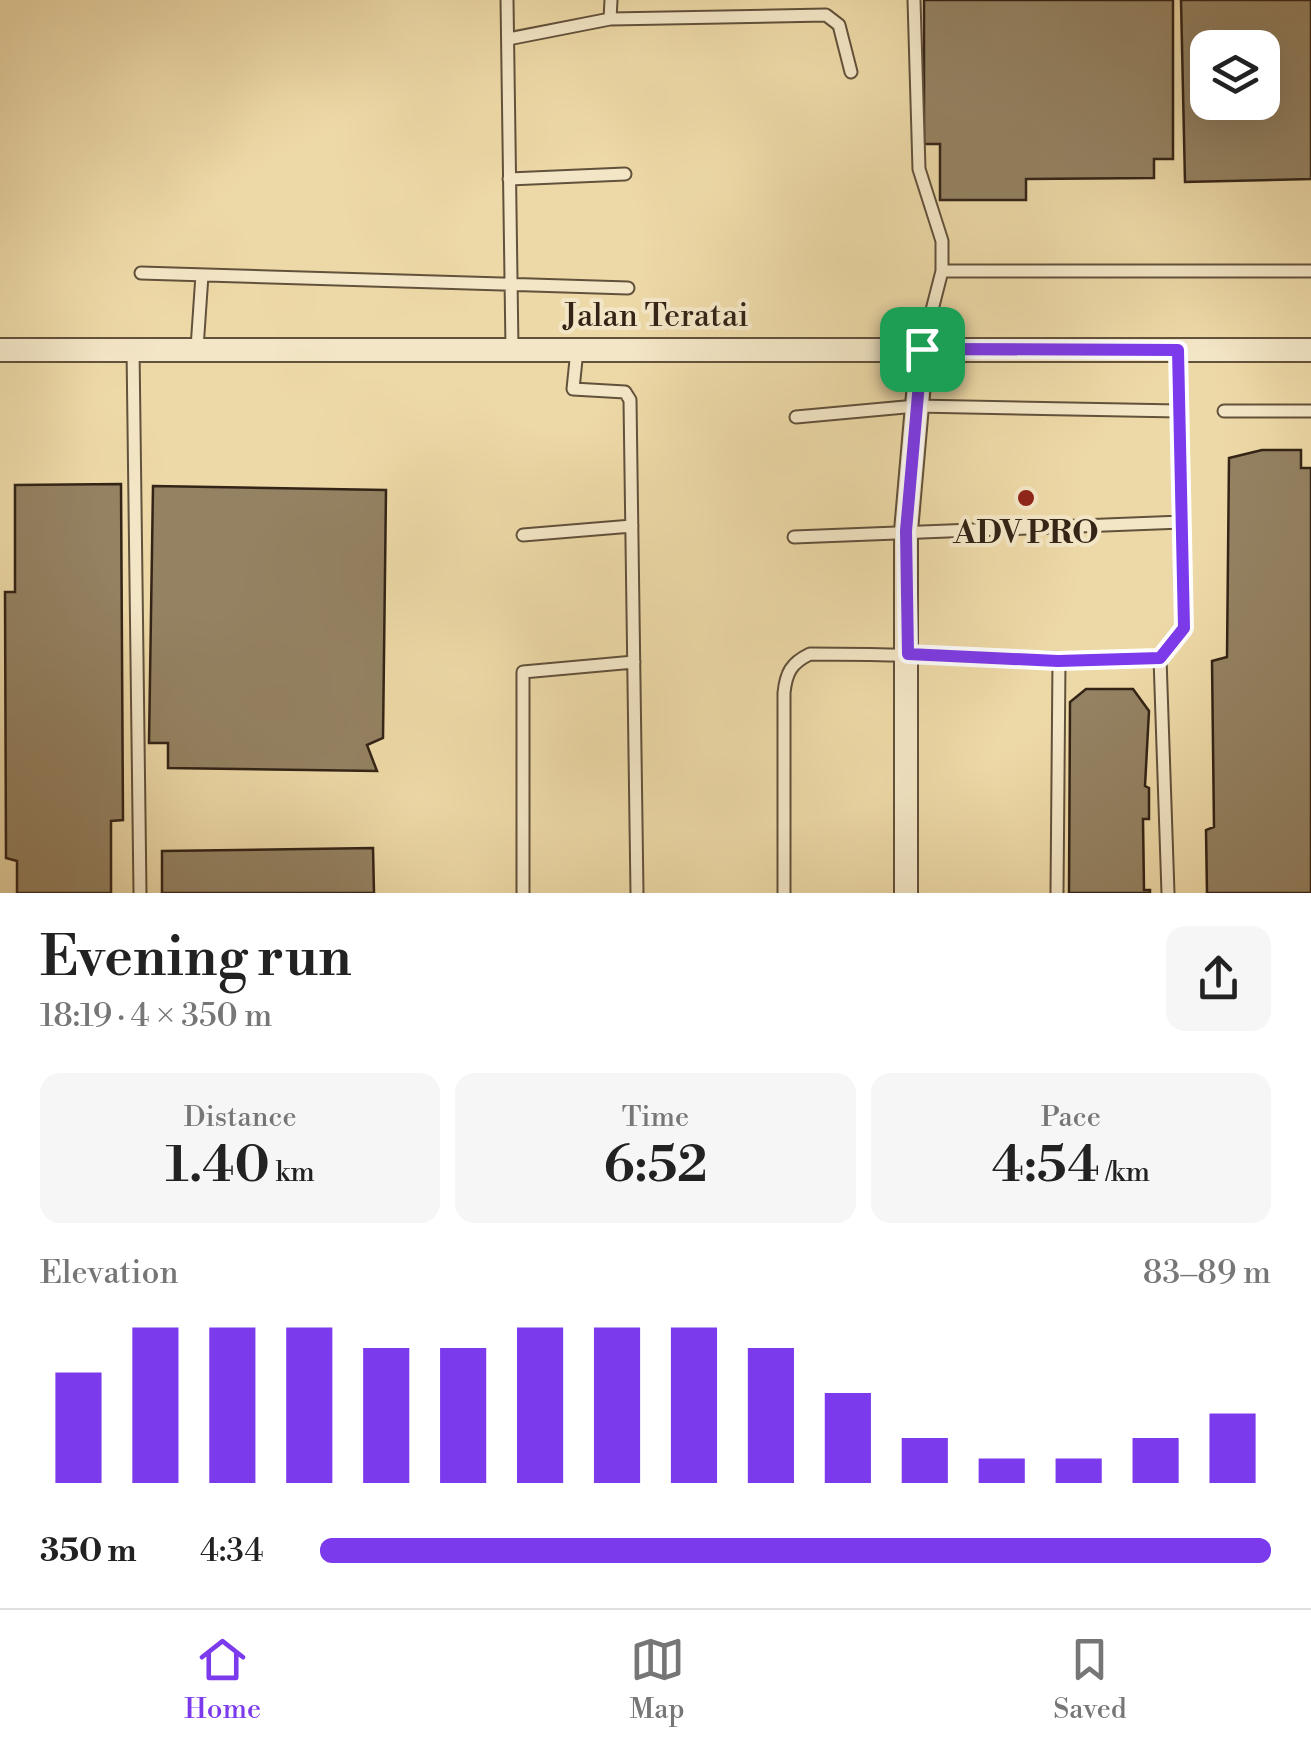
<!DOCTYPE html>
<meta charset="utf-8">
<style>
:root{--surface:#fff;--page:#f6f6f6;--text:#222;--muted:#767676;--line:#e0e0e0;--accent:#7c3aed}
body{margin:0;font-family:"Libre Bodoni",serif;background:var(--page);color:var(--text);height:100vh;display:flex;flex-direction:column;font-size:38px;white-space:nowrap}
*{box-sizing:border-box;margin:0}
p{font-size:32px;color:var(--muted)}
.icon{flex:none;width:55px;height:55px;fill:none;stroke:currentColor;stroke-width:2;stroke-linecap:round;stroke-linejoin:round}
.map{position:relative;height:893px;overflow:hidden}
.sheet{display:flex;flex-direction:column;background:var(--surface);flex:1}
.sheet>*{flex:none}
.tools{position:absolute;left:1190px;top:30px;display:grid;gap:20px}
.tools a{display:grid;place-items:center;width:90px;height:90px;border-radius:20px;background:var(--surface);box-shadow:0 10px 40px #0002;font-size:50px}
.pin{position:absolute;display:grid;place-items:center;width:85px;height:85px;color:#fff;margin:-42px;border-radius:20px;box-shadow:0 5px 15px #0006}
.round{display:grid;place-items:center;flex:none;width:105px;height:105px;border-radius:20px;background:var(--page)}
.head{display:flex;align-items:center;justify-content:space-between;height:170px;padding:0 40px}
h1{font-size:55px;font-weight:600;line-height:75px}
.figures{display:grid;grid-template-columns:repeat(3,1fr);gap:15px;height:170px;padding:10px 40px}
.figures div{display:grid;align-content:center;border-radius:20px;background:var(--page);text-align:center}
.figures b{font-size:50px;font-weight:600}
.figures small{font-size:28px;font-weight:400}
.figures p{font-size:28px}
.chart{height:280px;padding:20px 40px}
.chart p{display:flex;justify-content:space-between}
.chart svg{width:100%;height:180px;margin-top:10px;stroke:var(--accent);stroke-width:6}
ul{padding:0 40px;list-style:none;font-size:32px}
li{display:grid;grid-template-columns:160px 120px 1fr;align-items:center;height:75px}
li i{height:25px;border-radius:12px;background:var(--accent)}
.tab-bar{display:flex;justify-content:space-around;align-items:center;height:140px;border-top:2px solid var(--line);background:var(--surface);font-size:28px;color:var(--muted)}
.tab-bar a{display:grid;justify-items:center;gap:5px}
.tab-bar .selected{color:var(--accent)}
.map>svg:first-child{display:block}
.building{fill:#948262;stroke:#342417;stroke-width:2.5;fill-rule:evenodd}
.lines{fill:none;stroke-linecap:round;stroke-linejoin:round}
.lane-casing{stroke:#62513b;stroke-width:15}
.street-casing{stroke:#62513b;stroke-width:26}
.lane{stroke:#f3e6c6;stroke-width:11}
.street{stroke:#f3e6c6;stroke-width:22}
.route-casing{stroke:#fff;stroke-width:20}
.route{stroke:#7c3aed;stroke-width:12}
.poi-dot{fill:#8f2418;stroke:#f3e6c6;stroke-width:4}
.labels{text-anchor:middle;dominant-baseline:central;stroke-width:8;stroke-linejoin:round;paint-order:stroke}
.street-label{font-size:32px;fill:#342417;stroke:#f3e6c6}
.poi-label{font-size:32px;font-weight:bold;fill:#342417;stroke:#f3e6c6}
</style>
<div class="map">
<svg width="1311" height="893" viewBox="0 0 1311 893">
<rect width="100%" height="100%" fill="#edd9a7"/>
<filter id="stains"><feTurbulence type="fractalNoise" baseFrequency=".002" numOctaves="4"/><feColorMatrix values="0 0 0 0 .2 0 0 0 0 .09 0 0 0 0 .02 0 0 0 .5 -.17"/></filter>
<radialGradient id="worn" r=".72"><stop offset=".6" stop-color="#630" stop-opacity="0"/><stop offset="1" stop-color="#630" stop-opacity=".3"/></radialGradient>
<path class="building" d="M924,0H1173V159H1154V178L1026,179V200H940V144H924Z
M1181,0H1311V179L1185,182ZM1208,48H1262V102H1208Z
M1262,450H1301V468H1311V893H1207L1206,830L1214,827L1212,661L1227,657L1229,458Z
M121,484L123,820L111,821V893H17V861L6,858L5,592H15V485Z
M153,486L386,490L383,738L367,745L377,771L168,768V743H149Z
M1086,689H1133L1149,711L1145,786L1149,788V819H1143L1144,890H1150V893H1069L1070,702Z
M373,848L374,893H162V851Z"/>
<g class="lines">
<g class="lane-casing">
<path id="lane" d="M507,0L512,349
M914,0L919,169L942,241V271
M610,19L826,15L839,25L851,72
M508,39L610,19L611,0
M509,179L625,174
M141,273L628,288
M133,348L140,893
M197,348L202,275
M922,349L942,271H1311
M577,350L573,389L625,392L630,400L637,893
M1224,411H1311
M796,417L916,406L1179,411
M523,535L632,526
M794,537L1182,522
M523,893V672L634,662
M784,893V693C786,673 791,663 810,654C927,654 1043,661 1160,658
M1057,893L1059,661
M1168,893L1160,658L1184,628L1178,350"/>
</g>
<g class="street-casing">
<path id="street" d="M0,350H1311
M906,893V531L922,349"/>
</g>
<use href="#lane" class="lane"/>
<use href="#street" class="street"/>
</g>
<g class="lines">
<g class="route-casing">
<path id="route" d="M922,349L1178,350L1184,628L1160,658L1058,661L908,654L906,531Z"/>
</g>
<use href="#route" class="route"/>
</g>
<circle class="poi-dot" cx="1026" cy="498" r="10"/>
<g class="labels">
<g class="street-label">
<text x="656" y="316">Jalan Teratai</text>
</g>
<g class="poi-label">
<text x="1026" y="533">ADV PRO</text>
</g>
</g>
<rect width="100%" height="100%" filter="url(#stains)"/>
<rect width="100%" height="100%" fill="url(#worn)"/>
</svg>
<div class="tools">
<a><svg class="icon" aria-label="layers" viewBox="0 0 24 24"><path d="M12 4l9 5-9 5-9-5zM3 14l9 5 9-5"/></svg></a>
</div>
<div class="pin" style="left:922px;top:349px;background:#1e9e55"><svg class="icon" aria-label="arrive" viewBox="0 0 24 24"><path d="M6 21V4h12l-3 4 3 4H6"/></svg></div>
</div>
<section class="sheet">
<div class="head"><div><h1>Evening run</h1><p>18:19 · 4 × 350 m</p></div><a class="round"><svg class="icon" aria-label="share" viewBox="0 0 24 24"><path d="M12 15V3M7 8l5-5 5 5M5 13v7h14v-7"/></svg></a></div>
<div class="figures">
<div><p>Distance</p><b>1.40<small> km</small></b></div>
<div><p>Time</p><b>6:52</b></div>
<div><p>Pace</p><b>4:54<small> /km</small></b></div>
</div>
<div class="chart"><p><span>Elevation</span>83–89 m</p>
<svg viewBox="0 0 160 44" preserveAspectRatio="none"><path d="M5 44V17M15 44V6M25 44V6M35 44V6M45 44V11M55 44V11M65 44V6M75 44V6M85 44V6M95 44V11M105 44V22M115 44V33M125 44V38M135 44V38M145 44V33M155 44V27"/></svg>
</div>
<ul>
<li><b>350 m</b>4:34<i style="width:100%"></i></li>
</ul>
</section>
<nav class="tab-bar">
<a class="selected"><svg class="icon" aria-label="home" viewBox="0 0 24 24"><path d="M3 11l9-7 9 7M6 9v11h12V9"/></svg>Home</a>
<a><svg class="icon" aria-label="map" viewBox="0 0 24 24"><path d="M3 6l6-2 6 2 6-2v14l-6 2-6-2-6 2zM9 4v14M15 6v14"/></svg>Map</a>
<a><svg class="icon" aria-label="saved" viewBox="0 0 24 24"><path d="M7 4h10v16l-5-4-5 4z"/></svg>Saved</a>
</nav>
